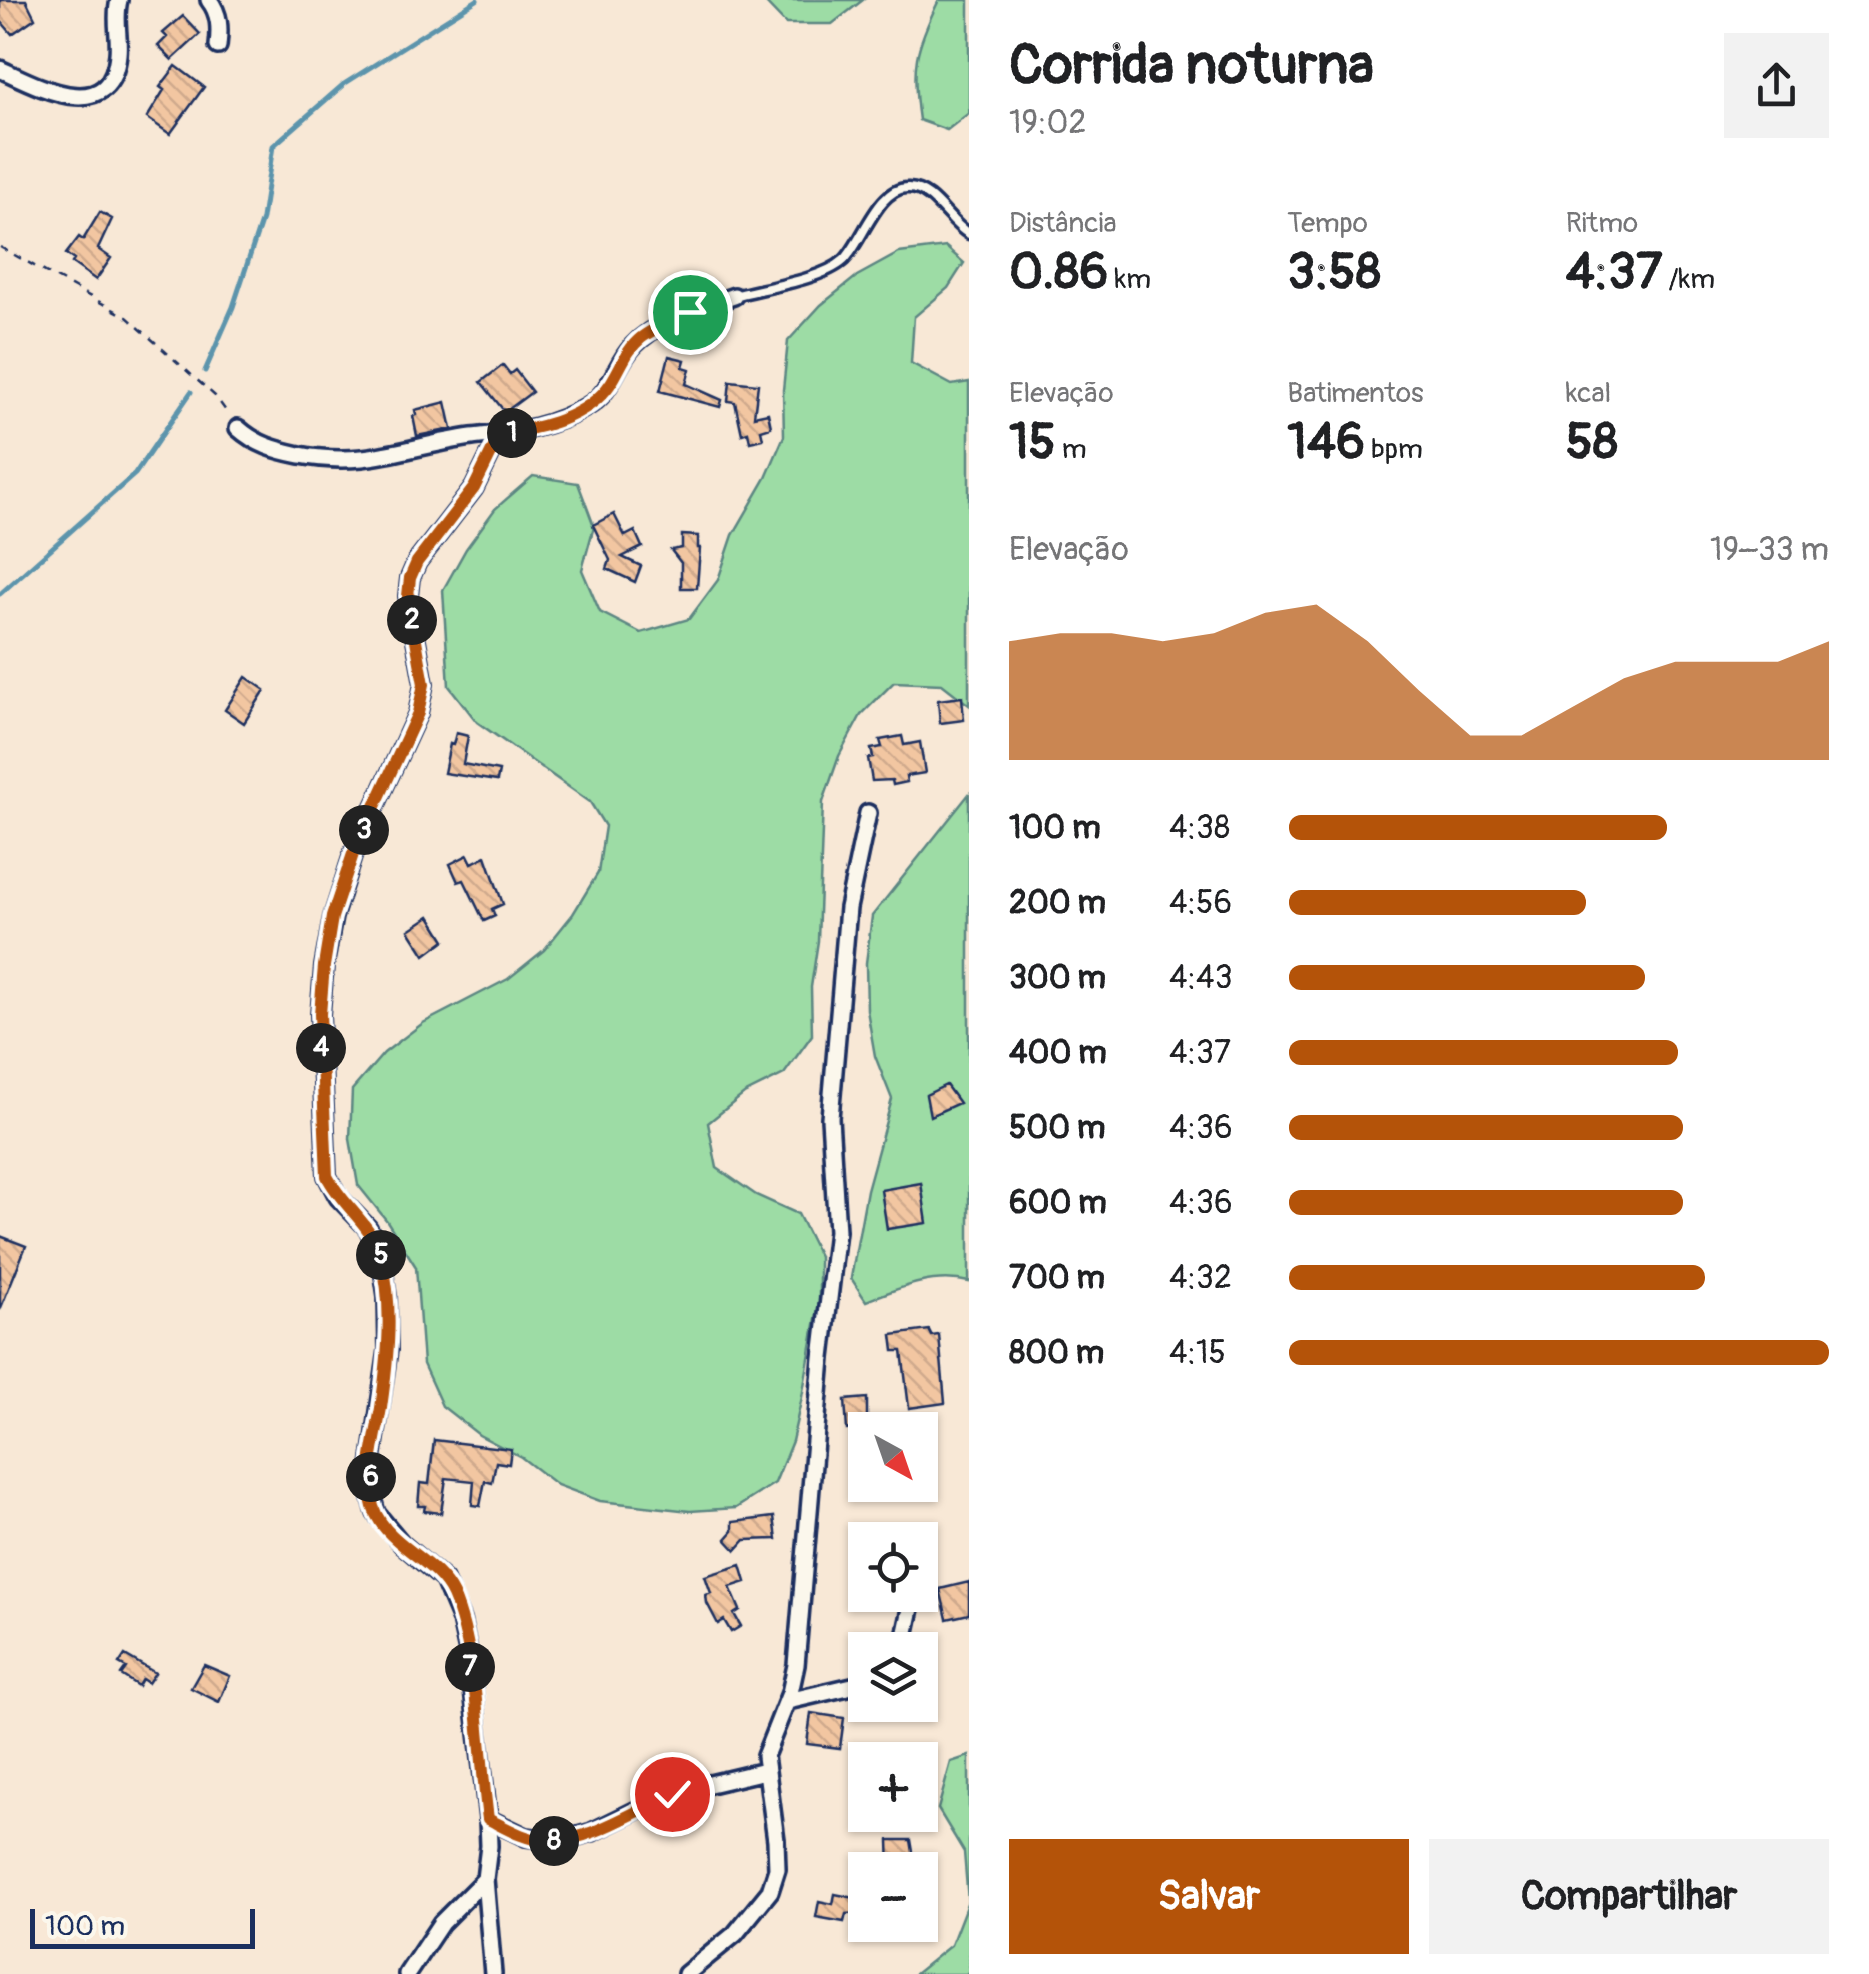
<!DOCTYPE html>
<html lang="pt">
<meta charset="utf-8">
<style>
:root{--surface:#fff;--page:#f2f2f2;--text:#202124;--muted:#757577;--accent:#b45309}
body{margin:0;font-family:Pangolin,sans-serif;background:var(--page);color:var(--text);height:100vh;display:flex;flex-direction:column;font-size:38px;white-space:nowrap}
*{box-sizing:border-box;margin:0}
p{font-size:32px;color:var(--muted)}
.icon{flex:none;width:55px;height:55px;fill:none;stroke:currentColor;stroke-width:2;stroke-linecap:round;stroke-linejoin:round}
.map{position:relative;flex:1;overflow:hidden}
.details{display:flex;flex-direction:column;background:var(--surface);width:900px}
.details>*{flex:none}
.needle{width:65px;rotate:140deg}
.fabs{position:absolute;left:848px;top:1412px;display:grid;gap:20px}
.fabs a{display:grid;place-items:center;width:90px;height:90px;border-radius:0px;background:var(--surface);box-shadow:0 2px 8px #0004;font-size:50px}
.scale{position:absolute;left:30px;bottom:25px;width:225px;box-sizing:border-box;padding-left:10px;border:5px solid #1b2f5e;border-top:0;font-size:28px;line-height:35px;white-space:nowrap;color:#1b2f5e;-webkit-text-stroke:8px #fbf7ec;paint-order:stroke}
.pin{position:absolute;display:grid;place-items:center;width:85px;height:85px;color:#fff;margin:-42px;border:5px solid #fff;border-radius:50%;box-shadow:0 2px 10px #0007}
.km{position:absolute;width:50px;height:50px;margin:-25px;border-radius:50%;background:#222;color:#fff;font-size:28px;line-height:50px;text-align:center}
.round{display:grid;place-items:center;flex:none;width:105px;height:105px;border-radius:0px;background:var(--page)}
.head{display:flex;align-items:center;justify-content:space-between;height:170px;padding:0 40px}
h1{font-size:55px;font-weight:700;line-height:75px}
.metrics{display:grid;grid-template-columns:repeat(3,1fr);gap:15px;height:170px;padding:10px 40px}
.metrics div{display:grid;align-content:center}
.metrics b{font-size:50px;font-weight:700}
.metrics small{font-size:28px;font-weight:400}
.metrics p{font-size:28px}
.chart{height:280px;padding:20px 40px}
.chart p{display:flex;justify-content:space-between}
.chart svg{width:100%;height:180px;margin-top:10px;fill:var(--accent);opacity:.7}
.primary-button{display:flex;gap:20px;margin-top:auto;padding:20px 40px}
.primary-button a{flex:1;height:115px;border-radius:0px;background:var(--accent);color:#fff;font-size:40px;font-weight:700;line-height:115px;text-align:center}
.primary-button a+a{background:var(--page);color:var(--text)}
ul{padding:0 40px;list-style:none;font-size:32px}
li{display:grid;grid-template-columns:160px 120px 1fr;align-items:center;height:75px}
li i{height:25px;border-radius:12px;background:var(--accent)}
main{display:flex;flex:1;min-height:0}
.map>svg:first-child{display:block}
.green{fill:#9ddca5;stroke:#5c8682;stroke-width:2.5}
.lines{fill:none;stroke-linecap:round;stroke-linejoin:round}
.stream{stroke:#5c94ac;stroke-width:5}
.building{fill:url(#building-back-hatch);stroke:#1b2f5e;stroke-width:2.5}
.lane-casing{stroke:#1b2f5e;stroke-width:15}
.street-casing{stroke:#1b2f5e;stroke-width:22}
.path{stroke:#1b2f5e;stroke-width:2.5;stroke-dasharray:8 8;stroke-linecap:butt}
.lane{stroke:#fbf7ec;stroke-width:8}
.street{stroke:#fbf7ec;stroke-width:15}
.route-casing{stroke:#fff;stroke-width:20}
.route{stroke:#b45309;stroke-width:12}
</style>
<main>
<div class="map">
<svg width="969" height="1974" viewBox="0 0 969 1974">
<defs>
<pattern id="building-back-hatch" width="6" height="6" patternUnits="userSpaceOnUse" patternTransform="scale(2.5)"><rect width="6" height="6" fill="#f2c6a1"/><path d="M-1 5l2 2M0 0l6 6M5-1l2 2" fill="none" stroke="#cfaa8d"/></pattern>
</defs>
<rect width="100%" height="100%" fill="#f8e8d6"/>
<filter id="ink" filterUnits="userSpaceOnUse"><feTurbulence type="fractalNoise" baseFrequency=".01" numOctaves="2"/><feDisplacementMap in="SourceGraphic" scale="20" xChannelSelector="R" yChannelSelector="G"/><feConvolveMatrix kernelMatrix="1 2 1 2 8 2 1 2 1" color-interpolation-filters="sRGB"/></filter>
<g filter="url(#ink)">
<path class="green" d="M763,0H863L832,24H786Z
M939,0H969V113L947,130L919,120C911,66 915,49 939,0Z
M946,247L964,263L948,288L914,317L911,363L952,385L969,382V705L942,684L894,682L861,715L839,756L823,802L818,941L811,987L812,1035L784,1074L744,1094L708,1123L717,1168L756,1195L798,1214L819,1256V1302L802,1397L792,1441L775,1483L736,1508L690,1511L600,1501L557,1485L521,1457L479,1435L442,1406L423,1364L416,1267L387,1221L358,1185L350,1139L352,1090L384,1053L423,1023L508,979L544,950L573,914L598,873L605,826L590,802L477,722L449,686L443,590L466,549L495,509L533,476L578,483L594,526L582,570L600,612L641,633L689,619L718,580L733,535L766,478L784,436L783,390L788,341L821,305L857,276L899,253Z
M969,794V1282C933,1273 899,1288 866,1301L851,1278L867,1190L892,1099L875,1056L867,1010L866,963L872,916Z
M969,1756V1974H915L951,1945L968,1901L964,1852L938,1809L951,1762Z"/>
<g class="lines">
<path class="stream" d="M205,371L233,307L262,219L273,146L344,84L477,0
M0,594L135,474L191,392"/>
</g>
<path class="building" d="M0,0H26L35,18L12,34L0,20Z
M183,16L200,34L172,60L158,46L167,37L163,33Z
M176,66L204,87L170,134L147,118L164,90L160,87Z
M100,212L112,219L98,249L111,258L96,280L72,263L74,260L66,254L79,237L83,240Z
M669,356L685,360L683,367L690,369L686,384L722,400L720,407L660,391Z
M503,365L510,374L515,370L532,392L505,412L481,382Z
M730,381L758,384L754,416L768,413L771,427L761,430L763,439L750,442L748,432L742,434L735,402L728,401Z
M446,402L452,429L417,436L413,416L416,415L415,410Z
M614,514L625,536L635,531L642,547L622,557L641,566L635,582L607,569L610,560L593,525Z
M682,535L698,536V548H700L697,588H681V563L671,550L682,548Z
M246,677L265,690L244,723L225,710Z
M962,697L964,720L940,723L938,700Z
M456,733L468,736L463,764L499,771L497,781L444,773L450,744L453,745Z
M902,736L904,745L920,742L925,773L906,776L907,782L893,785L892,780L872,781L868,758L873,757L871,749L882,747L880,740Z
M468,855L472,863L486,856L503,904L492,909L495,916L484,921L464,880L458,882L450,864Z
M430,916L445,940L425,955L409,930Z
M946,1085L959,1103L930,1116L926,1095Z
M921,1183L927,1223L887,1229L881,1190Z
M0,1236L26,1246L0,1310Z
M929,1330L932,1336L939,1335L945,1403L909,1408L902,1351H894L892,1335Z
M867,1398V1428L847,1430L845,1400Z
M434,1440L511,1449L509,1464L496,1462L492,1483L485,1481L480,1506L472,1505L474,1481L446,1478L441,1513L424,1511L425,1506H418L420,1483L429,1484Z
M774,1517L777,1539L745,1540L736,1550L726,1539L733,1531V1522Z
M741,1565L746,1582L730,1587L740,1610L734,1614L741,1626L731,1632L724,1620L718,1624L707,1603L706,1595L711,1593L705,1576Z
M969,1582V1614L947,1619L940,1589Z
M125,1655L155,1673L148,1683L142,1679L138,1686L121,1675L126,1668L119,1664Z
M204,1665L230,1676L219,1702L191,1688Z
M811,1713L844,1718L840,1748L807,1744Z
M889,1840H911L916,1870H890Z
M835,1894L865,1900V1913L846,1914L844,1922L816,1917L819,1901L833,1904Z"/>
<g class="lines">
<g class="lane-casing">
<path id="lane" d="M734,296C763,288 822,280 844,260C862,243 879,185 909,188C934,189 948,222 969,234"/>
</g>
<g class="street-casing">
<path id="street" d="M209,0C220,14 220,29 218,46
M0,69C37,86 111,127 118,54C120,36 114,19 119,0
M238,428C257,445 276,450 300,455C368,468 407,446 472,437C514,432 550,429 588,406C612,392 615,365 633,346C657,320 701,308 734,296
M920,1569L925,1549
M902,1650L914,1595
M788,1701L865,1683
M488,1819L526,1837L560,1841L592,1832L672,1793L765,1771
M407,1974L441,1923L485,1879
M493,1974L485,1879L489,1846L488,1819L469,1656L461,1620L444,1580L402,1544L376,1513L372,1498L371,1466L388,1350L387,1296L381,1256L368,1228L338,1197L327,1176L320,1015L324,966L333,917L353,854L418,713L424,684L408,596L410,578L417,562L474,488L500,435
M686,1974L735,1934L770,1891L777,1869L776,1840L765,1756L790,1693L796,1665L822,1358L837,1231L830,1118L848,908L868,813"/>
</g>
<path class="path" d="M0,247L127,317L215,396L229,415"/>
<use href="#lane" class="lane"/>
<use href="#street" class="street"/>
</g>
</g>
<g class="lines" filter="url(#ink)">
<g class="route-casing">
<path id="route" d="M672,1794C638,1810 584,1844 547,1841C525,1840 506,1828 488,1819C479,1754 478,1652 453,1595C435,1556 378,1544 371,1498C367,1468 376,1437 381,1408C388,1359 394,1305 381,1257C373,1225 342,1206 327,1176L320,1014L324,966L332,917L353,854L418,713L424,684L408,596L410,578L417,562L474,488L500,435C539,428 587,419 611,383C621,368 626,350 641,338C655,327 674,320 690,312"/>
</g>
<use href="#route" class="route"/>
</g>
</svg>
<div class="fabs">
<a><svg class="needle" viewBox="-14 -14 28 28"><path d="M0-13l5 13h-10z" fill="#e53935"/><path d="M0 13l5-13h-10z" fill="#757577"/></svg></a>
<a><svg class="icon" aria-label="locate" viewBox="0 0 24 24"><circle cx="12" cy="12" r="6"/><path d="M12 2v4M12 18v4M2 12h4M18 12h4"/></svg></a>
<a><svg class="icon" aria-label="layers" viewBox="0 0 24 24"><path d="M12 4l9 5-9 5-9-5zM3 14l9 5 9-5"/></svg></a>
<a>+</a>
<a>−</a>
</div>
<div class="scale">100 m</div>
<div class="pin" style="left:690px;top:312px;background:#1e9e55"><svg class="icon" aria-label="arrive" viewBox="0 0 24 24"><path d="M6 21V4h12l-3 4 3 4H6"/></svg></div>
<div class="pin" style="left:672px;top:1794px;background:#d93025"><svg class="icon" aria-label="check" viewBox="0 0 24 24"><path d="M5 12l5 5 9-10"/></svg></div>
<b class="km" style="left:512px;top:433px">1</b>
<b class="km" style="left:412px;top:620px">2</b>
<b class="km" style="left:364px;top:830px">3</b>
<b class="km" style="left:321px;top:1048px">4</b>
<b class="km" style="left:381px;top:1255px">5</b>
<b class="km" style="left:371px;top:1477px">6</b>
<b class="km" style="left:470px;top:1667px">7</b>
<b class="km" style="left:554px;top:1841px">8</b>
</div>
<section class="details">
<div class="head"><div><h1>Corrida noturna</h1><p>19:02</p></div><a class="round"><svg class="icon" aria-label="share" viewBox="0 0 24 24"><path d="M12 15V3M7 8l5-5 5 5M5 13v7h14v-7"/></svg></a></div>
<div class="metrics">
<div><p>Distância</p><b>0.86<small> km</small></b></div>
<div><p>Tempo</p><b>3:58</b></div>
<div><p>Ritmo</p><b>4:37<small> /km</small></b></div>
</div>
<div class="metrics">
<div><p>Elevação</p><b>15<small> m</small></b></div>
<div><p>Batimentos</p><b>146<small> bpm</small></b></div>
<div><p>kcal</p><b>58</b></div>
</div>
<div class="chart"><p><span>Elevação</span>19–33 m</p>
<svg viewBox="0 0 160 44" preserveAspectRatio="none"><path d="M0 44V15L10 13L20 13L30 15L40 13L50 8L60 6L70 15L80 27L90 38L100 38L110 31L120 24L130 20L140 20L150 20L160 15V44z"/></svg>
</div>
<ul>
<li><b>100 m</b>4:38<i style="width:70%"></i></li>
<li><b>200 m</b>4:56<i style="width:55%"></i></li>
<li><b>300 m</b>4:43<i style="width:66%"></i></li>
<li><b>400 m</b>4:37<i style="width:72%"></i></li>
<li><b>500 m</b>4:36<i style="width:73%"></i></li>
<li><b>600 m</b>4:36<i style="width:73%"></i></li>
<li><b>700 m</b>4:32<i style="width:77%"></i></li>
<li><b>800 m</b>4:15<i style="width:100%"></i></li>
</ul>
<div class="primary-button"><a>Salvar</a><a>Compartilhar</a></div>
</section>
</main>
